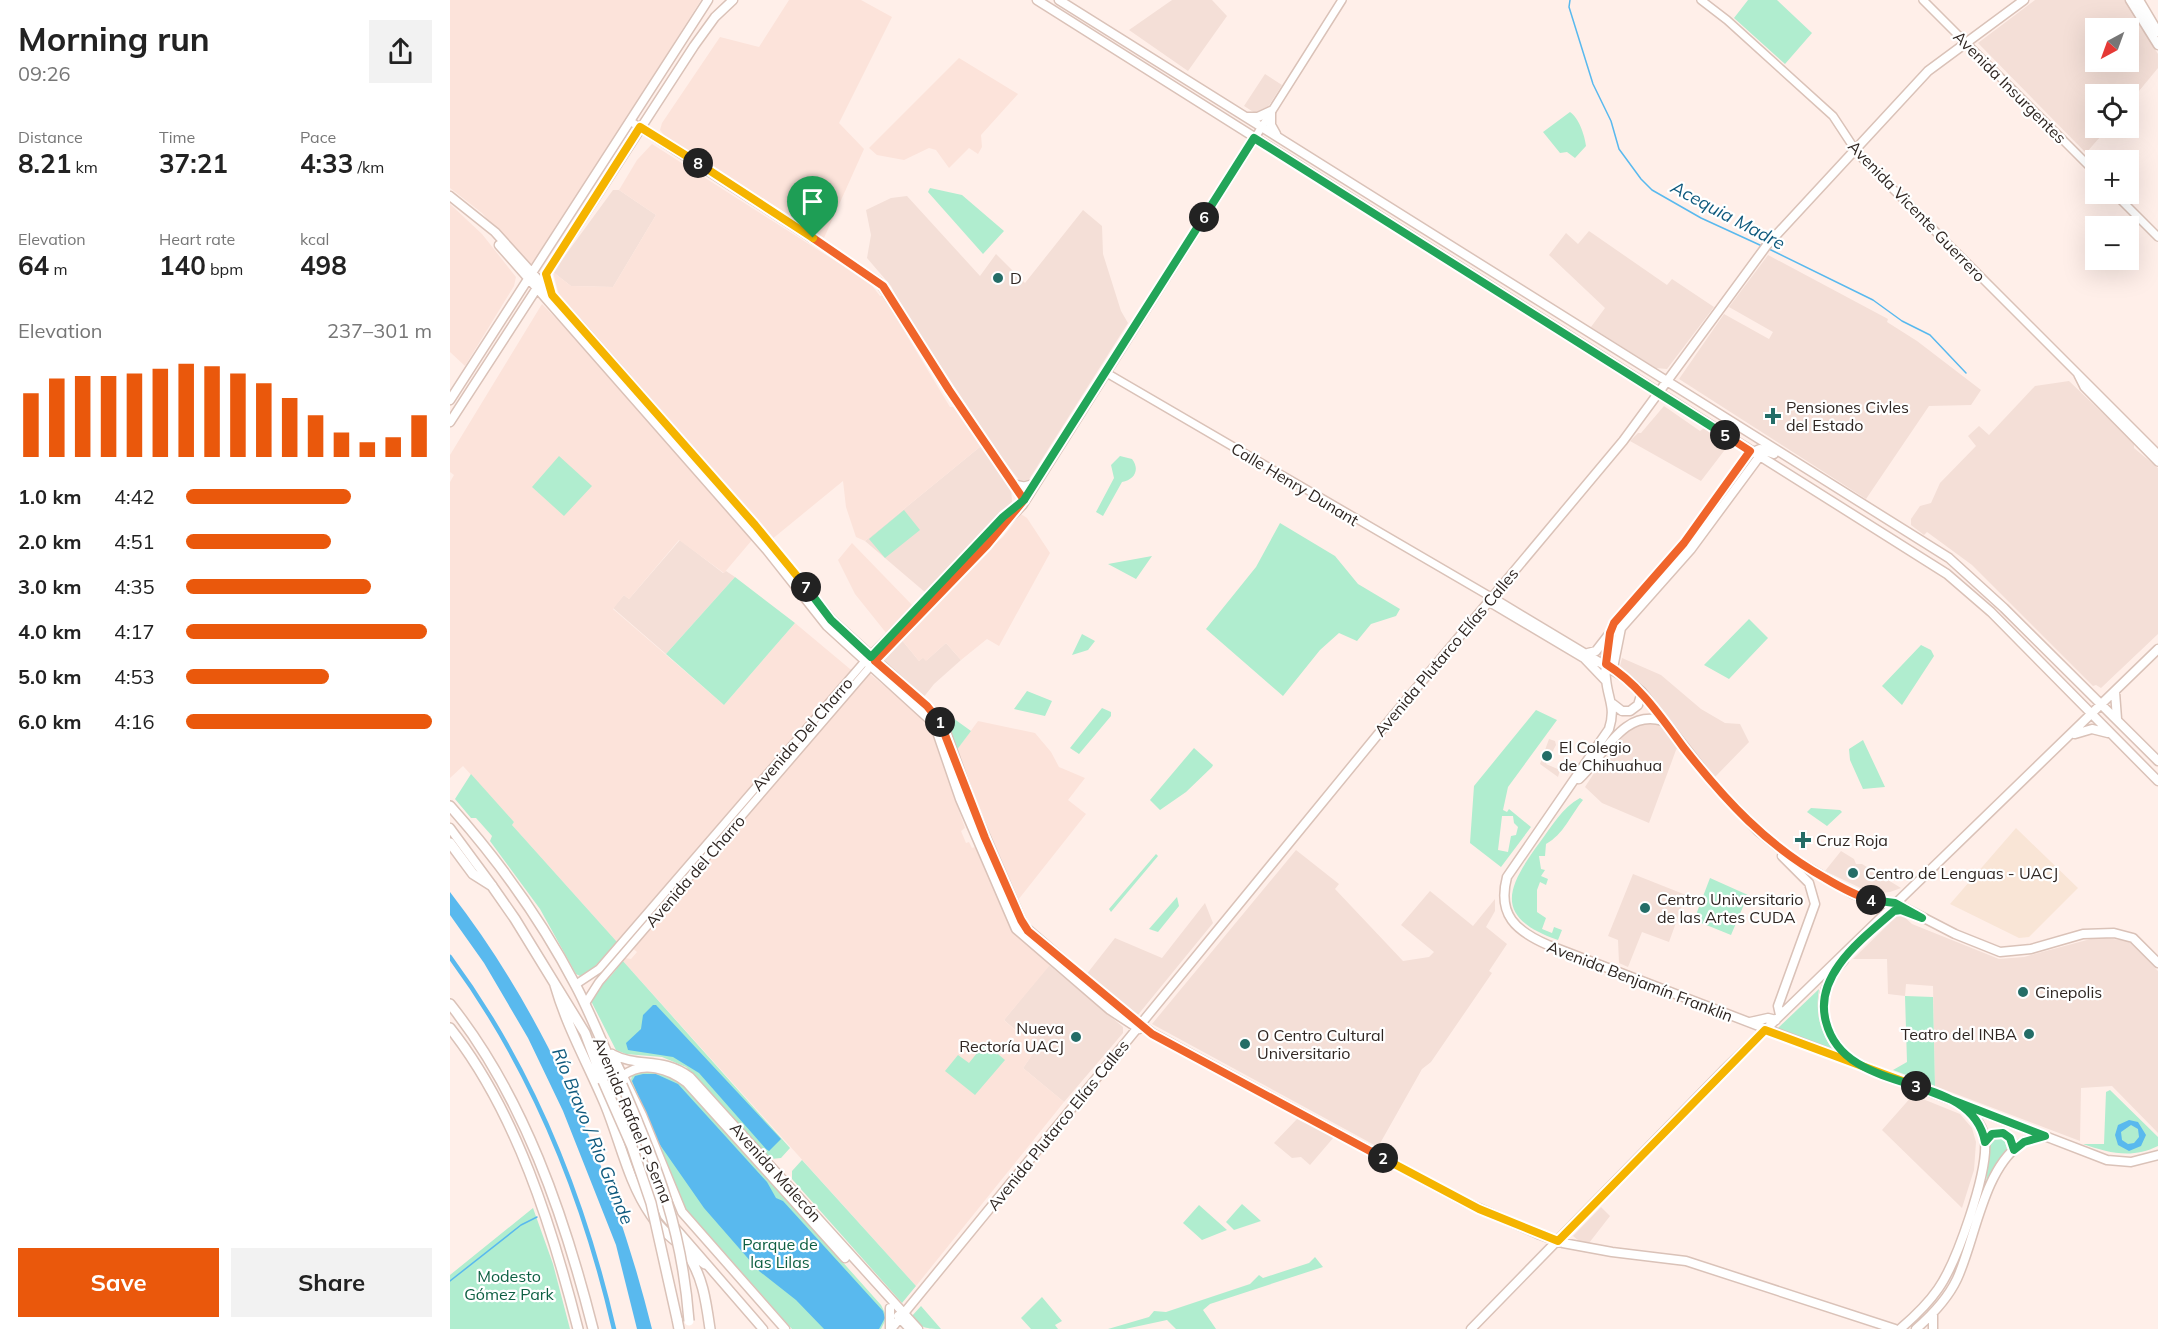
<!DOCTYPE html>
<meta charset="utf-8">
<style>
:root{--surface:#fff;--page:#f2f2f2;--text:#222;--muted:#767676;--accent:#ea580c}
body{margin:0;font-family:Mulish,sans-serif;background:var(--page);color:var(--text);height:100vh;display:flex;flex-direction:column;font-size:22px;white-space:nowrap}
*{box-sizing:border-box;margin:0}
p{font-size:20px;color:var(--muted)}
.icon{flex:none;width:33px;height:33px;fill:none;stroke:currentColor;stroke-width:2;stroke-linecap:round;stroke-linejoin:round}
.map{position:relative;flex:1;overflow:hidden}
.panel{display:flex;flex-direction:column;background:var(--surface);width:450px}
.panel>*{flex:none}
.needle{width:39px;rotate:221deg}
.fabs{position:absolute;left:1635px;top:18px;display:grid;gap:12px}
.fabs a{display:grid;place-items:center;width:54px;height:54px;border-radius:0px;background:var(--surface);box-shadow:0 6px 24px #0002;font-size:30px}
.pin{position:absolute;display:grid;place-items:center;width:51px;height:51px;color:#fff;margin:-62px -26px;border-radius:50% 50% 50% 0;rotate:-45deg;box-shadow:0 0 6px #0007}
.pin .icon{rotate:45deg}
.km{position:absolute;width:30px;height:30px;margin:-15px;border-radius:50%;background:#222;color:#fff;font-size:16px;line-height:30px;text-align:center}
.round{display:grid;place-items:center;flex:none;width:63px;height:63px;border-radius:0px;background:var(--page)}
.summary{display:flex;align-items:center;justify-content:space-between;height:102px;padding:0 18px}
h1{font-size:33px;font-weight:700;line-height:45px}
.stats{display:grid;grid-template-columns:repeat(3,1fr);gap:9px;height:102px;padding:6px 18px}
.stats div{display:grid;align-content:center}
.stats b{font-size:26px;font-weight:700}
.stats small{font-size:16px;font-weight:400}
.stats p{font-size:16px}
.chart{height:168px;padding:12px 18px}
.chart p{display:flex;justify-content:space-between}
.chart svg{width:100%;height:108px;margin-top:6px;stroke:var(--accent);stroke-width:6}
.button{display:flex;gap:12px;margin-top:auto;padding:12px 18px}
.button a{flex:1;height:69px;border-radius:0px;background:var(--accent);color:#fff;font-size:24px;font-weight:700;line-height:69px;text-align:center}
.button a+a{background:var(--page);color:var(--text)}
ul{padding:0 18px;list-style:none;font-size:20px}
li{display:grid;grid-template-columns:96px 72px 1fr;align-items:center;height:45px}
li i{height:15px;border-radius:8px;background:var(--accent)}
main{display:flex;flex:1;min-height:0}
.map>svg:first-child{display:block}
.built{fill:#f4dfd7;fill-rule:evenodd}
.industrial{fill:#fce3da}
.medical{fill:#f9e5d6}
.green{fill:#b0edcf;fill-rule:evenodd}
.water{fill:#59b9ee;fill-rule:evenodd}
.lines{fill:none;stroke-linecap:round;stroke-linejoin:round}
.stream{stroke:#59b9ee;stroke-width:1.5}
.canal{stroke:#59b9ee;stroke-width:4.5}
.minor-casing{stroke:#dac2b8;stroke-width:10}
.major-casing{stroke:#dac2b8;stroke-width:11}
.highway-casing{stroke:#dac2b8;stroke-width:12}
.minor{stroke:#fff;stroke-width:7}
.major{stroke:#fff;stroke-width:8}
.highway{stroke:#fff;stroke-width:9}
.highway-bridge-casing{stroke:#dac2b8;stroke-width:12;stroke-linecap:butt}
.highway-bridge{stroke:#fff;stroke-width:9}
.split-1-casing{stroke:#fff;stroke-width:12}
.split-2-casing{stroke:#fff;stroke-width:12}
.split-3-casing{stroke:#fff;stroke-width:12}
.split-4-casing{stroke:#fff;stroke-width:12}
.split-5-casing{stroke:#fff;stroke-width:12}
.split-6-casing{stroke:#fff;stroke-width:12}
.split-7-casing{stroke:#fff;stroke-width:12}
.split-8-casing{stroke:#fff;stroke-width:12}
.split-9-casing{stroke:#fff;stroke-width:12}
.split-1{stroke:#f0652b;stroke-width:8}
.split-2{stroke:#f0652b;stroke-width:8}
.split-3{stroke:#f5b400;stroke-width:8}
.split-4{stroke:#22a559;stroke-width:8}
.split-5{stroke:#f0652b;stroke-width:8}
.split-6{stroke:#22a559;stroke-width:8}
.split-7{stroke:#22a559;stroke-width:8}
.split-8{stroke:#f5b400;stroke-width:8}
.split-9{stroke:#f5b400;stroke-width:8}
.poi-dot{fill:#246d67;stroke:#fff;stroke-width:2}
.labels{text-anchor:middle;dominant-baseline:central;stroke-width:4.5;stroke-linejoin:round;paint-order:stroke}
.street-label{font-size:16px;fill:#2f2622;stroke:#fff}
.poi-label{font-size:16px;fill:#2f2622;stroke:#fff;text-anchor:start}
.park-label{font-size:16px;fill:#0d5f42;stroke:#fff}
.water-label{font-size:18px;font-style:italic;fill:#0e597d;stroke:#fff}
</style>
<main>
<section class="panel">
<div class="summary"><div><h1>Morning run</h1><p>09:26</p></div><a class="round"><svg class="icon" aria-label="share" viewBox="0 0 24 24"><path d="M12 15V3M7 8l5-5 5 5M5 13v7h14v-7"/></svg></a></div>
<div class="stats">
<div><p>Distance</p><b>8.21<small> km</small></b></div>
<div><p>Time</p><b>37:21</b></div>
<div><p>Pace</p><b>4:33<small> /km</small></b></div>
</div>
<div class="stats">
<div><p>Elevation</p><b>64<small> m</small></b></div>
<div><p>Heart rate</p><b>140<small> bpm</small></b></div>
<div><p>kcal</p><b>498</b></div>
</div>
<div class="chart"><p><span>Elevation</span>237–301 m</p>
<svg viewBox="0 0 160 44" preserveAspectRatio="none"><path d="M5 44V18M15 44V12M25 44V11M35 44V11M45 44V10M55 44V8M65 44V6M75 44V7M85 44V10M95 44V14M105 44V20M115 44V27M125 44V34M135 44V38M145 44V36M155 44V27"/></svg>
</div>
<ul>
<li><b>1.0 km</b>4:42<i style="width:67%"></i></li>
<li><b>2.0 km</b>4:51<i style="width:59%"></i></li>
<li><b>3.0 km</b>4:35<i style="width:75%"></i></li>
<li><b>4.0 km</b>4:17<i style="width:98%"></i></li>
<li><b>5.0 km</b>4:53<i style="width:58%"></i></li>
<li><b>6.0 km</b>4:16<i style="width:100%"></i></li>
</ul>
<div class="button"><a>Save</a><a>Share</a></div>
</section>
<div class="map">
<svg width="1708" height="1329" viewBox="0 0 1708 1329">
<rect width="100%" height="100%" fill="#ffefe9"/>
<path class="built" d="M722,0H762L777,16L738,71L679,30Z
M1585,0H1675L1708,54V68L1679,103L1678,94H1646V128H1658L1636,153L1528,43ZM1646,28H1678V62H1646Z
M815,74L832,85L816,110L805,113L794,106Z
M163,190H169L206,215L163,287L121,286L103,272Z
M457,196L530,276L546,254L575,283L633,210L652,226L653,254L671,311L678,323L578,481L569,480L549,454L453,309L441,286L417,258L421,235L416,210L441,198Z
M1139,231L1217,285L1222,279L1264,307L1217,369L1206,368L1141,327L1155,308L1099,255L1116,233L1128,244Z
M1318,255L1438,319L1437,322L1467,341L1531,390L1521,405L1479,406L1416,499L1229,379L1274,314L1319,339L1323,332L1279,307Z
M1619,381L1684,443V448L1708,468V634L1651,688L1646,685L1643,686L1522,565L1477,532L1474,535L1461,525V519L1470,506L1481,503L1490,483L1526,446L1518,436L1529,426L1539,435L1585,386Z
M1214,406L1250,431L1254,428L1277,447L1251,481L1180,441L1188,433H1191Z
M531,446L561,486L562,502L476,593L415,541Z
M230,540L273,573L276,571L285,577L216,654L163,608L174,595L179,599Z
M451,639L469,661L473,657L477,660L496,643L511,660L484,684L473,698L434,664L436,662L433,658Z
M1172,658L1211,675L1251,709L1275,723L1290,724L1299,742L1265,777L1234,738L1226,750L1199,823L1152,803L1135,787L1146,770L1177,732L1190,724L1198,723L1213,710L1192,685L1170,666Z
M1099,739L1105,741L1106,745L1096,764L1110,770L1108,777L1090,764Z
M846,850L889,884L885,889L953,961L979,957L984,952L951,925L980,891L1023,926L1045,899V911L1036,927L1057,944L1039,971L1042,973L981,1062L972,1069L928,1147L702,1024Z
M1391,851L1404,859L1406,864H1412L1451,888L1440,892L1423,894L1375,871Z
M1183,874L1236,895L1219,942L1192,932L1178,967L1169,963L1168,940L1158,936Z
M755,903L763,923L687,1016L636,975L665,938L712,958Z
M1450,913L1462,924L1549,959L1574,957L1648,937L1678,941L1708,971V1133L1662,1086L1631,1088L1630,1141L1485,1086L1483,986L1456,984L1455,996L1438,994L1437,959H1403Z
M599,965L673,1027V1033L614,1102L573,1068L591,1042L569,1033L554,1020Z
M1463,1095L1510,1114L1522,1128L1526,1142L1524,1170L1512,1208L1432,1130Z
M847,1119L884,1137L860,1165L851,1157L842,1158L824,1143Z
M1151,1207L1160,1216L1139,1243L1129,1241L1123,1236Z"/>
<path class="industrial" d="M0,0H251L85,263L77,264L32,213L0,188Z
M339,0H411L442,17L389,123L414,149L374,238L214,135L210,130L212,123L270,37L309,47Z
M509,58L568,94L531,135L532,147L528,154L519,148L499,168L486,150L479,148L454,160L427,155L419,148Z
M202,144L420,283L430,296H433L500,407H504L531,446L415,541L406,537L396,507L393,481L321,540L110,299L103,272L121,286L163,287L206,215L169,190L187,160Z
M0,204L32,234L66,277L64,286L15,366L0,352Z
M92,304L123,336L302,540L274,573L229,540L179,599L174,595L163,609L274,705L345,623L400,669L420,674L467,713L482,734L515,828L511,831L516,843L519,842L522,848L525,847L562,931L600,965L554,1020L568,1033L571,1030L591,1042L573,1068L614,1102L466,1286L172,960L175,958L181,959L187,952L171,938L167,942L62,825L64,822L13,766L0,778V482L4,475L0,472V455Z
M571,514L577,518L600,553L549,646L537,639L511,660L496,643L476,661L473,658L469,661L451,639L536,551L553,537Z
M402,543L464,607L437,634L405,594L388,560Z
M528,721L585,733L601,752L609,767L635,778L618,800L636,814L568,900L506,751Z"/>
<path class="medical" d="M1566,828L1628,888L1579,937L1569,938L1500,904Z"/>
<path class="green" d="M1298,0H1327L1362,33L1335,64L1284,18Z
M1120,112C1129,118 1135,136 1136,146L1125,158L1117,152L1110,153L1093,132Z
M480,188L512,195L554,231L533,254L478,192Z
M109,456L142,486L114,516L82,487Z
M670,456L682,459C690,469 685,480 672,482L653,516L646,512L664,478L661,465Z
M454,510L470,530L435,558L419,539Z
M830,523L885,556L908,584L950,609L946,616L921,624L907,641L889,633L870,650L833,696L756,629L806,567Z
M702,556L686,579L658,564Z
M285,577L345,623L274,705L216,654Z
M1299,619L1318,638L1279,679L1254,665Z
M632,634L645,641L638,650L622,655Z
M1471,645L1481,650L1484,656L1452,705L1432,686Z
M577,691L602,701L595,716L564,709Z
M652,708L661,712V716L629,754L620,748Z
M1086,710L1107,720L1058,787L1053,810L1057,812L1059,809L1081,827L1051,867L1020,843L1024,786ZM1052,816H1063L1064,823L1068,827L1066,835L1061,836L1058,852L1048,850Z
M496,713L521,731L506,751L493,715Z
M1413,740L1435,787L1413,789L1400,760L1399,749Z
M744,748L763,765L762,767L736,792L710,810L700,800Z
M21,774L64,822L62,825L167,942L140,972L130,976L126,974L90,909L40,841L42,836L26,818H21L5,799Z
M1130,798L1133,800C1120,816 1114,834 1096,844L1095,856H1089L1091,869L1095,870L1091,876L1098,879L1096,885L1090,882L1087,890V912L1096,918L1092,929L1102,933L1104,927L1112,930L1108,940C1042,917 1057,887 1090,842C1102,826 1112,808 1130,798Z
M1361,808L1390,810L1392,812L1377,826L1357,812Z
M706,854L708,856L661,912L659,909Z
M1260,878L1298,895L1281,935L1244,920Z
M727,897L729,906L708,932L699,929Z
M172,960L340,1148L331,1158L321,1159L236,1067L212,1057L176,1054L166,1050L141,1001C145,988 164,977 172,960Z
M1369,989C1365,1012 1370,1031 1383,1050L1327,1029Z
M1455,996L1483,997L1485,1086L1443,1070L1457,1062Z
M535,1043L555,1060L525,1095L495,1071L508,1055L519,1063Z
M191,1072C208,1071 224,1076 237,1088L431,1305L437,1317L431,1329H342L235,1208L181,1080L182,1075Z
M1660,1090L1708,1137V1146C1682,1159 1659,1153 1633,1144H1654L1656,1092Z
M1543,1137H1553L1557,1148L1536,1185L1539,1144Z
M352,1160L466,1286L452,1303L342,1179V1171Z
M792,1204L811,1221L784,1230L776,1222Z
M749,1205L777,1230L752,1240L733,1223Z
M83,1208L103,1264L120,1329H0V1275Z
M865,1257L873,1267L760,1304L753,1310L766,1329H726L717,1320L675,1329H658L699,1317L704,1311L716,1312L800,1284L809,1275L813,1278L859,1263Z
M592,1297L612,1321L605,1325L608,1329H581L571,1318Z
M471,1306L491,1329C477,1329 471,1328 461,1317Z"/>
<path class="water" d="M0,892C99,1020 163,1173 202,1329H187L166,1245L113,1111L78,1038L34,963L0,915Z
M203,1005H206L331,1139L319,1151L316,1149L249,1073L223,1057L178,1050L176,1043L191,1029L193,1015Z
M193,1074H206L228,1084L317,1182L326,1198L333,1201L433,1311L435,1318L429,1329H374L346,1300L309,1271L254,1208L208,1142L182,1081L185,1076Z
M1679,1120L1688,1122L1696,1135L1691,1146L1679,1151L1668,1145L1665,1135L1668,1125ZM1681,1125L1688,1129L1689,1137L1684,1143L1678,1144L1672,1140L1671,1132Z"/>
<g class="lines">
<path class="stream" d="M1120,0L1119,7L1143,84L1161,121L1169,149L1191,179L1202,190L1251,218L1312,246
M1319,249L1423,300L1452,321L1480,335L1516,373
M0,1281L71,1225L87,1217"/>
<path class="canal" d="M0,957C82,1068 133,1195 164,1329"/>
<g class="minor-casing">
<path id="minor" d="M1251,0L1277,20L1383,116L1408,154L1708,454
M1473,0L1646,173
M180,121L429,282L499,390L574,500
M1665,194L1708,237
M655,372L1041,597
M1628,375L1634,387L1708,462
M564,484L574,486L586,483
M125,985L149,969L415,661L572,501
M135,1004L149,982L425,661L573,505L892,0"/>
</g>
<g class="major-casing">
<path id="major" d="M587,0L1497,574L1541,612L1708,781
M609,0L1499,558L1554,608L1708,761
M1680,0L1708,45
M1689,0L1708,32
M797,117H808L821,111V125L826,134
M0,196L45,232L131,327L305,525L381,619L484,713L495,729L522,805L574,926L665,1005L702,1033L1015,1202L1088,1234L1113,1243L1162,1252L1236,1261L1445,1329
M49,245L316,549L377,626L479,719L487,732L510,799L566,929L660,1010L689,1029
M0,400L258,0
M0,422L244,46L265,17L283,0
M1324,454L1310,449L1298,454L1235,543L1164,623C1157,638 1154,662 1156,679C1158,700 1166,707 1159,729L1057,877C1047,915 1066,931 1098,945L1657,1160L1681,1162L1708,1155
M1041,597L1174,677L1192,692L1265,786L1308,831L1342,858L1403,894L1420,900L1445,903L1505,934L1550,952L1581,949L1633,934L1664,933L1683,938L1708,963
M1038,601L1134,658L1156,681
M1138,653L1146,651L1160,633
M1163,668L1171,628L1241,549L1309,457
M1665,692L1667,719
M1163,704L1172,711H1180L1188,705L1192,692
M1625,734L1642,729L1658,733
M1129,779C1154,756 1173,708 1213,721
M0,828L42,885
M1394,960C1362,994 1369,1029 1401,1061
M1330,1015L1328,1006L1365,904L1359,883L1332,856
M1300,1022L1318,1018L1326,1020
M143,1047L168,1096L215,1216L313,1329
M162,1054C188,1068 212,1056 240,1077L468,1329
M162,1054L192,1115L232,1212L335,1329
M173,1076C192,1060 220,1069 237,1083L395,1258
M1535,1142L1543,1134L1553,1133L1560,1138L1564,1150
M448,1316L460,1329
M440,1328V1308
M441,1329L943,716L1173,441L1317,245L1478,71L1574,0
M1021,1329L1273,1071L1708,649
M1450,1329C1464,1317 1477,1305 1488,1289C1507,1262 1538,1173 1535,1141C1534,1126 1524,1115 1513,1107
M1466,1329C1482,1315 1498,1298 1507,1279C1525,1240 1533,1172 1569,1145C1576,1139 1586,1139 1595,1136
M1483,1329V1313"/>
</g>
<g class="highway-casing">
<path id="highway" d="M0,806C49,861 92,921 126,986C143,1018 155,1052 172,1085
M0,843L23,874L42,886L65,919L135,1033L153,1081
M105,985C117,1027 138,1064 155,1104C170,1140 178,1182 201,1215C214,1235 237,1249 255,1264
M0,1004C74,1097 114,1215 143,1329
M0,1028C66,1111 102,1227 128,1329
M237,1253C253,1277 256,1301 260,1329
M227,1319L229,1329"/>
</g>
<use href="#minor" class="minor"/>
<use href="#major" class="major"/>
<use href="#highway" class="highway"/>
<g class="highway-bridge-casing">
<path id="highway-bridge" d="M153,1081L182,1147L201,1203L227,1319
M172,1085C208,1168 232,1229 239,1321"/>
</g>
<use href="#highway-bridge" class="highway-bridge"/>
</g>
<g class="lines">
<g class="split-1-casing">
<path id="split-1" d="M363,238L433,286L499,390L574,500L537,545L425,661L477,706L490,722"/>
</g>
<g class="split-2-casing">
<path id="split-2" d="M490,722L535,838L571,920L578,931L702,1034L933,1158"/>
</g>
<g class="split-3-casing">
<path id="split-3" d="M933,1158L1029,1209L1108,1241L1315,1030L1466,1086"/>
</g>
<g class="split-4-casing">
<path id="split-4" d="M1421,900L1445,903L1472,918L1451,910L1444,911C1412,939 1363,975 1376,1022C1396,1100 1521,1068 1535,1142L1542,1134L1553,1133L1560,1138L1564,1150L1574,1142L1595,1136L1466,1086"/>
</g>
<g class="split-5-casing">
<path id="split-5" d="M1275,435L1300,451L1234,543L1164,623L1160,633L1156,664C1190,685 1211,717 1234,748C1275,800 1317,846 1375,878C1390,887 1404,895 1421,900"/>
</g>
<g class="split-6-casing">
<path id="split-6" d="M754,217L804,138L1275,435"/>
</g>
<g class="split-7-casing">
<path id="split-7" d="M356,587L381,620L421,657L553,517L574,500L754,217"/>
</g>
<g class="split-8-casing">
<path id="split-8" d="M248,163L190,127L96,274L102,295L305,525L356,587"/>
</g>
<g class="split-9-casing">
<path id="split-9" d="M248,163L363,238"/>
</g>
<use href="#split-1" class="split-1"/>
<use href="#split-2" class="split-2"/>
<use href="#split-3" class="split-3"/>
<use href="#split-4" class="split-4"/>
<use href="#split-5" class="split-5"/>
<use href="#split-6" class="split-6"/>
<use href="#split-7" class="split-7"/>
<use href="#split-8" class="split-8"/>
<use href="#split-9" class="split-9"/>
</g>
<g class="poi-dot">
<circle cx="548" cy="278" r="6"/>
<path d="M1320 407h6v6h6v6h-6v6h-6v-6h-6v-6h6z"/>
<circle cx="1097" cy="756" r="6"/>
<path d="M1350 831h6v6h6v6h-6v6h-6v-6h-6v-6h6z"/>
<circle cx="1403" cy="873" r="6"/>
<circle cx="1195" cy="908" r="6"/>
<circle cx="1573" cy="992" r="6"/>
<circle cx="1579" cy="1034" r="6"/>
<circle cx="626" cy="1037" r="6"/>
<circle cx="795" cy="1044" r="6"/>
</g>
<g class="labels">
<g class="street-label">
<text transform="translate(1560 87) rotate(45)">Avenida Insurgentes</text>
<text transform="translate(1467 211) rotate(46)">Avenida Vicente Guerrero</text>
<text transform="translate(845 484) rotate(31)">Calle Henry Dunant</text>
<text transform="translate(996 652) rotate(-50)">Avenida Plutarco Elías Calles</text>
<text transform="translate(352 734) rotate(-49)">Avenida Del Charro</text>
<text transform="translate(245 871) rotate(-49)">Avenida del Charro</text>
<text transform="translate(1190 981) rotate(21)">Avenida Benjamín Franklin</text>
<text transform="translate(183 1120) rotate(67)">Avenida Rafael P. Serna</text>
<text transform="translate(608 1125) rotate(-51)">Avenida Plutarco Elías Calles</text>
<text transform="translate(326 1172) rotate(48)">Avenida Malecón</text>
</g>
<g class="poi-label">
<text x="560" y="278">D</text>
<text x="1336" y="407">Pensiones Civles<tspan x="1336" dy="18">del Estado</tspan></text>
<text x="1109" y="747">El Colegio<tspan x="1109" dy="18">de Chihuahua</tspan></text>
<text x="1366" y="840">Cruz Roja</text>
<text x="1415" y="873">Centro de Lenguas - UACJ</text>
<text x="1207" y="899">Centro Universitario<tspan x="1207" dy="18">de las Artes CUDA</tspan></text>
<text x="1585" y="992">Cinepolis</text>
<text x="614" y="1028" text-anchor="end">Nueva<tspan x="614" dy="18">Rectoría UACJ</tspan></text>
<text x="1567" y="1034" text-anchor="end">Teatro del INBA</text>
<text x="807" y="1035">O Centro Cultural<tspan x="807" dy="18">Universitario</tspan></text>
</g>
<g class="park-label">
<text x="330" y="1244">Parque de<tspan x="330" dy="18">las Lilas</tspan></text>
<text x="59" y="1276">Modesto<tspan x="59" dy="18">Gómez Park</tspan></text>
</g>
<g class="water-label">
<text transform="translate(1278 215) rotate(28)">Acequia Madre</text>
<text transform="translate(143 1136) rotate(68)">Río Bravo / Rio Grande</text>
</g>
</g>
</svg>
<div class="fabs">
<a><svg class="needle" viewBox="-14 -14 28 28"><path d="M0-13l5 13h-10z" fill="#e53935"/><path d="M0 13l5-13h-10z" fill="#767676"/></svg></a>
<a><svg class="icon" aria-label="locate" viewBox="0 0 24 24"><circle cx="12" cy="12" r="6"/><path d="M12 2v4M12 18v4M2 12h4M18 12h4"/></svg></a>
<a>+</a>
<a>−</a>
</div>
<div class="pin" style="left:363px;top:238px;background:#1e9e55"><svg class="icon" aria-label="arrive" viewBox="0 0 24 24"><path d="M6 21V4h12l-3 4 3 4H6"/></svg></div>
<b class="km" style="left:490px;top:722px">1</b>
<b class="km" style="left:933px;top:1158px">2</b>
<b class="km" style="left:1466px;top:1086px">3</b>
<b class="km" style="left:1421px;top:900px">4</b>
<b class="km" style="left:1275px;top:435px">5</b>
<b class="km" style="left:754px;top:217px">6</b>
<b class="km" style="left:356px;top:587px">7</b>
<b class="km" style="left:248px;top:163px">8</b>
</div>
</main>
